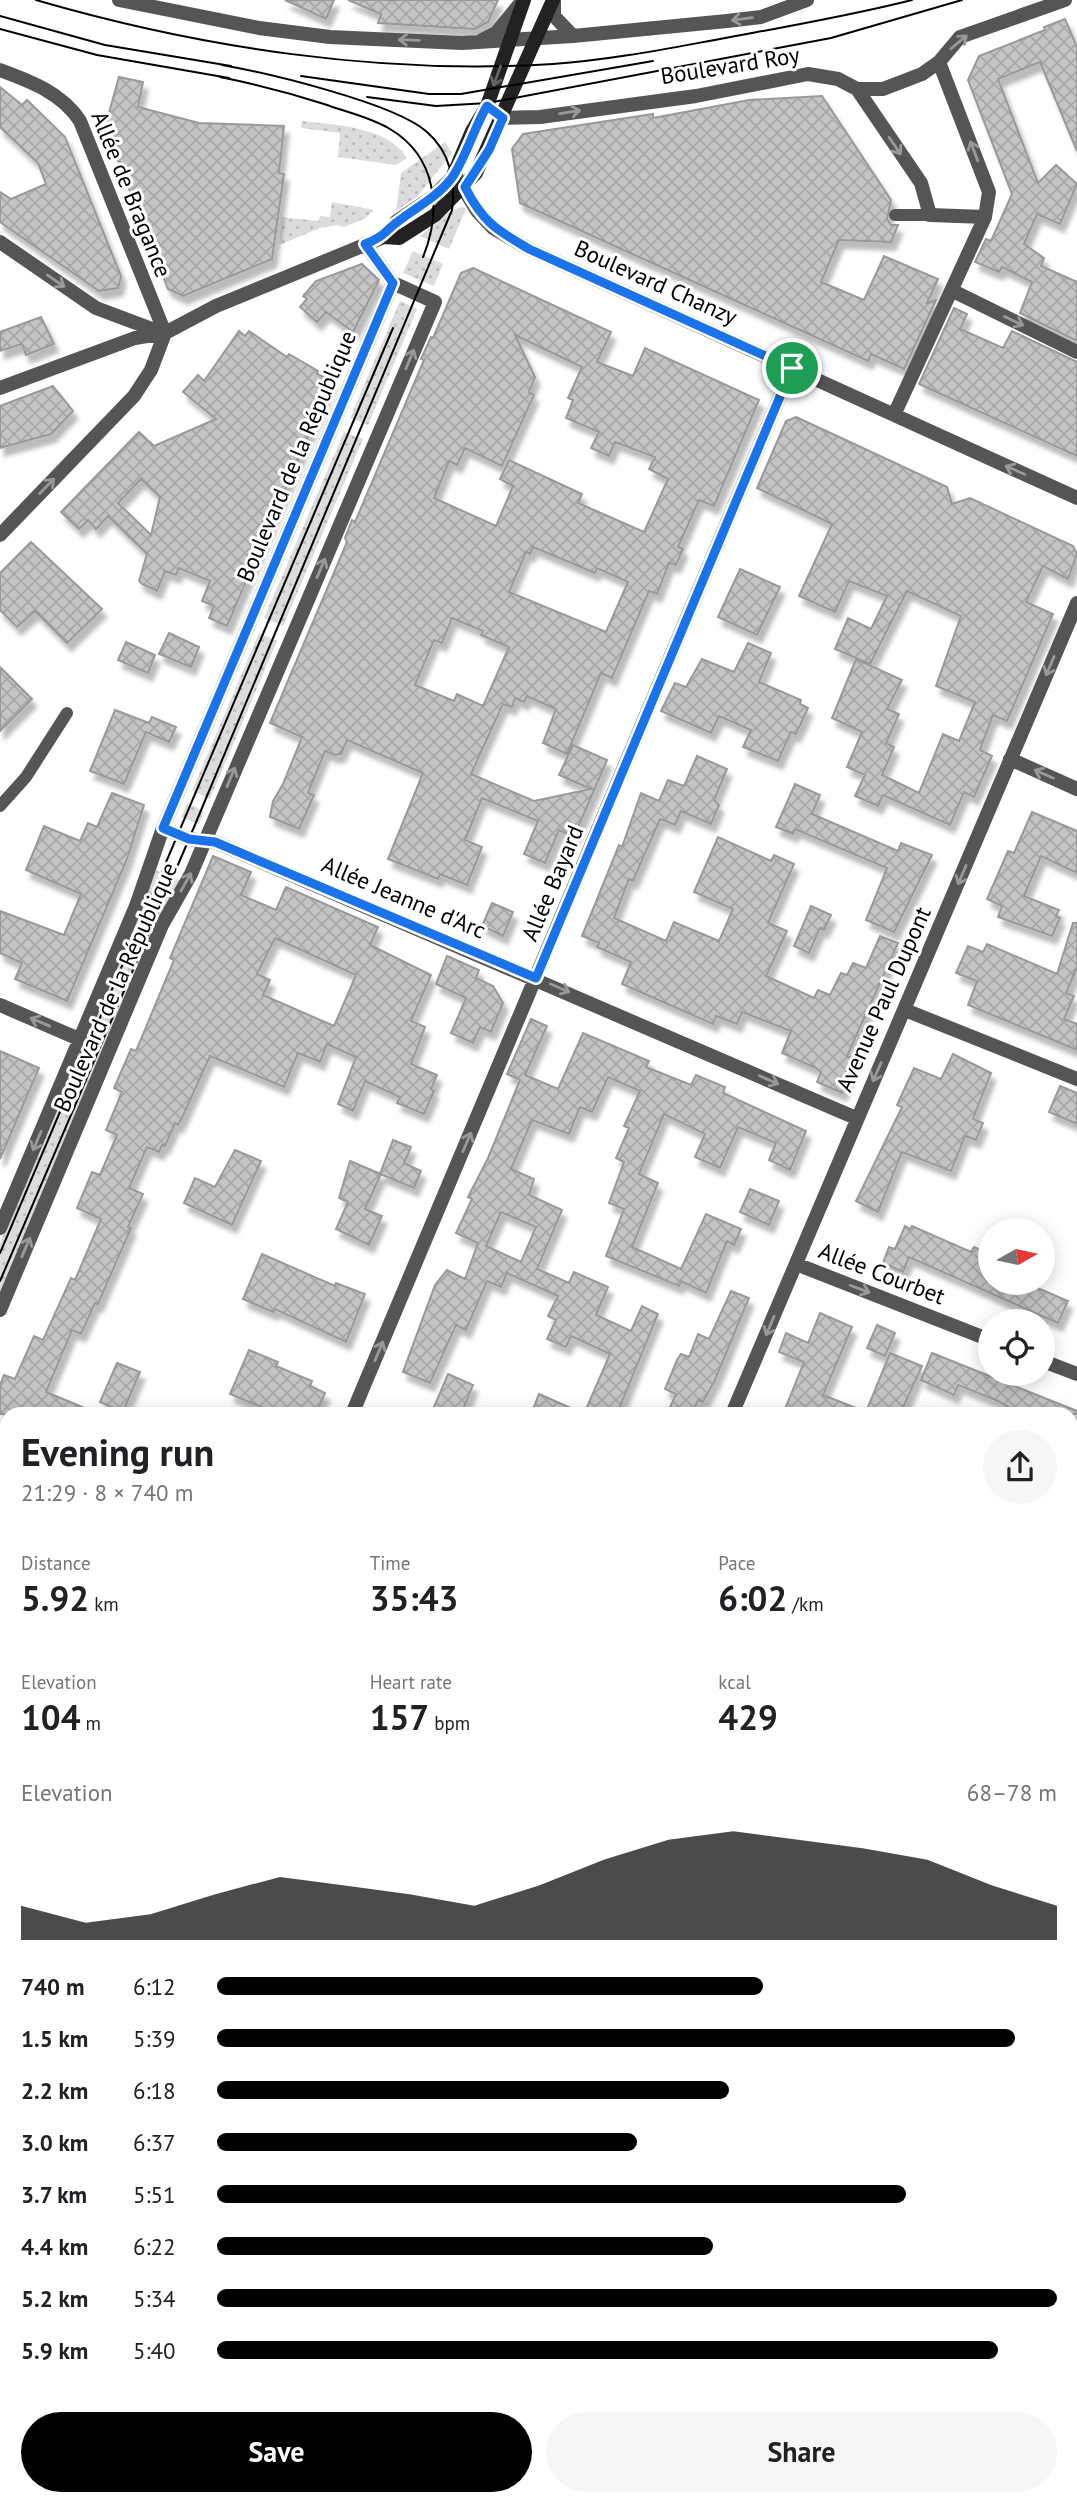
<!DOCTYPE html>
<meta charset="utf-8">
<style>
:root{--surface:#fff;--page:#f6f6f6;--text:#202124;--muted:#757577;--accent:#000}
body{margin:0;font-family:"PT Sans",sans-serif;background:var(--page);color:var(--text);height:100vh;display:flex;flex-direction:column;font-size:26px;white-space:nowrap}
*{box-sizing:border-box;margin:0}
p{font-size:23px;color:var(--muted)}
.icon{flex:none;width:38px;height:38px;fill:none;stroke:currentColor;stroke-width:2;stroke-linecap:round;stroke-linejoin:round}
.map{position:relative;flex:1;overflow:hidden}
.side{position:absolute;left:0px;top:1407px;width:1078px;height:1099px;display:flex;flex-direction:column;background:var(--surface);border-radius:21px 21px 0 0;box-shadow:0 4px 18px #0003}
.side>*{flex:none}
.needle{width:46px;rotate:81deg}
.fabs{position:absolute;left:978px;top:1218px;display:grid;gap:14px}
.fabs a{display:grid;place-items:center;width:77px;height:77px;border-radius:50%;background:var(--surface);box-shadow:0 4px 18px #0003;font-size:35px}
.pin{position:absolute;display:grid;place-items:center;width:60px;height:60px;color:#fff;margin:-30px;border:4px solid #fff;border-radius:50%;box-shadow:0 2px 7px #0007}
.round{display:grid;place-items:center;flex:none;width:74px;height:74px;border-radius:37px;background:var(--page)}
.overview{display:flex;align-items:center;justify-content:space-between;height:119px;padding:0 21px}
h1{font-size:38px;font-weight:700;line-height:52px}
.stats{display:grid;grid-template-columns:repeat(3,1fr);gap:10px;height:119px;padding:7px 21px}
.stats div{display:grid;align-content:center}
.stats b{font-size:35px;font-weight:700}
.stats small{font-size:19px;font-weight:400}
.stats p{font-size:19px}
.chart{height:196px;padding:14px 21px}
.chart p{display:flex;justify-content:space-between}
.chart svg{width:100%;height:126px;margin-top:7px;fill:var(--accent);opacity:.7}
.action{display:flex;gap:14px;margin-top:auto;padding:14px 21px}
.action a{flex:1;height:80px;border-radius:42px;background:var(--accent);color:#fff;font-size:28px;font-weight:700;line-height:80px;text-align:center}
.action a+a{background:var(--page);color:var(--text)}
ul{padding:0 21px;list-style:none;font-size:23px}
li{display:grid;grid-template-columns:112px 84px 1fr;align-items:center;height:52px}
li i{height:18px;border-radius:9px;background:var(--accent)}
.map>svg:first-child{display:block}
.grass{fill:url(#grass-dots)}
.cemetery{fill:url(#cemetery-stones)}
.pitch{fill:#dcdcdc}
.building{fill:url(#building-cross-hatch);stroke:#999;stroke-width:2;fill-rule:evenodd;filter:url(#shadow)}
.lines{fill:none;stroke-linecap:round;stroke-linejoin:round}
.lane{stroke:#555;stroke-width:12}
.street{stroke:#555;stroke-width:14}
.secondary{stroke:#222;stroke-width:14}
.tram{stroke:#000;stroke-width:2}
.oneway{stroke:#999}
.oneway2{stroke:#646464}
.route-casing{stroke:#fff;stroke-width:14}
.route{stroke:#1a73e8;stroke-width:9}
.labels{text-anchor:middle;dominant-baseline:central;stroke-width:6;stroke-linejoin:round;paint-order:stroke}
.street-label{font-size:23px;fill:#000;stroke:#fff}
</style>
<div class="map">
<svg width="1077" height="2506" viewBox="0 0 1077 2506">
<defs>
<pattern id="grass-dots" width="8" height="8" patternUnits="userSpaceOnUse" patternTransform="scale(1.75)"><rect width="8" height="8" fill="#dcdcdc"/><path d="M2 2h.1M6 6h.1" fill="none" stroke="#bbb" stroke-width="1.8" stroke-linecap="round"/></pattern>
<pattern id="cemetery-stones" width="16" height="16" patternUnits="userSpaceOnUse" patternTransform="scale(1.75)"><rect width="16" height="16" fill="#dcdcdc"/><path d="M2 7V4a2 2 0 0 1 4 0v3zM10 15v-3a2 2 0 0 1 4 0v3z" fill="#bbb"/></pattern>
<pattern id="building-cross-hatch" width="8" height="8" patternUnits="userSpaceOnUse" patternTransform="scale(1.75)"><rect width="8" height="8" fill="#c4c4c4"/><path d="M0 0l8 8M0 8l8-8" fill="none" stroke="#a7a7a7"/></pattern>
<filter id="shadow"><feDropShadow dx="4.5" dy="8" stdDeviation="2" flood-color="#0004"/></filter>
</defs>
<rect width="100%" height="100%" fill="#fff"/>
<path class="grass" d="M302,121C335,125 387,126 407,158L396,165L338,157L340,133L301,128Z
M445,142L452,153L417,197L396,211L401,173Z
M332,202L374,210L364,219L344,227L336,225L320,228L279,245L282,217L319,221L320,216L330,217Z
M463,207L466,209L449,249L420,236L452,210Z
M413,251L443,264L434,286L403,273Z
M400,301L417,309L368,425L350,418Z
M344,432L363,439L283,626L264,618Z
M259,633L277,641L210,799L192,791Z
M187,803L204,811L199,824L181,817Z
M153,869L181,881L0,1295V1243L143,905Z"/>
<path class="cemetery" d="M0,1995L7,1998V2325L0,2322Z"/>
<path class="pitch" d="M7,1582V1670L0,1667V1599Z"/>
<path class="building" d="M285,0H334L326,19Z
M348,0H498L488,22L475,29L378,23L381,14Z
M1065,19L1077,47V151L1040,62L998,79L1038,183L1056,165L1077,184L1060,224L1037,214L1024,244L1044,258L1041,266L1077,282V341L1020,313L1032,282L1002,267L999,272L975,262L986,239L991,241L1012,194L968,80L979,56L1045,30L1044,27Z
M119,77L143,82L138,107L199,123L284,126L279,173L284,174L272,259L183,296L168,289L105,127Z
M0,87L22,105L27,100L65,137L121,276L118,288L99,291L0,222V192L11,199L46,184L38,163L0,127Z
M822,96L891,200L887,219L891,225H898L891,242L839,240L821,282L864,300L884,256L938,279L927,303L936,300L904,369L871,354L868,361L520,203L512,149L523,134L653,114V118L749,100Z
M362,264L379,280L353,332L326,312L317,322L300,307L307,299L303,296L316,281Z
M473,268L611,332L597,362L633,376L645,348L759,400L714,506L699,500L678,547L683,549L676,565L669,563L657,594L649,591L612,678L601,673L567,754L543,743L556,709L527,696L524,702L515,698L512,707L503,704L471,774L534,801L591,789L559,775L573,745L607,760L574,837L559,830L545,863L524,854L538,821L482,798L465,840L482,847L467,885L440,874L438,879L388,859L423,773L347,740L341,754L334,755L325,751L308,793L314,795L299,829L270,817L273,801L283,784L302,737L270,723L347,542L345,538L352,520L355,522L424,360L421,359L431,337L433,338L461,273ZM515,335L582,367L568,398L573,400L566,418L599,432L591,448L609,456L615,442L655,457L649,469L668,479L644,532L578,503L582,494L509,460L500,479L513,486L496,526L434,498L449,461L457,465L465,448L502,466L534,395L529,392L535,377ZM533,547L595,573L597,568L628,582L606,632L509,592L526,552L530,554ZM452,618L483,631L481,635L509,647L483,706L457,694L454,701L415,685L434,640L442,643Z
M954,308L967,314L960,329L1003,348L1012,331L1077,362V456L919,384Z
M41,317L54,344L26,355L22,344L0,351V332Z
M239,331L245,336L249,331L287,357L289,354L318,371L317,374L332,380L227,626L209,618L214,606L202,601L210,581L179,568L176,575L165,571L157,591L142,584L139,581L147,554L108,516L96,529L88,520L79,529L61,512L139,432L154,446L216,419L183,392L198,375L204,381ZM141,479L160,497L151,535L118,503Z
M53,386L73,411L51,434L0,448V406Z
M796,417L947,487L952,504L970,498L1073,546L1077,554L1068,579L1043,566L1026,602L1053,614L1007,721L993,715L980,750L992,756L974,797L964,792L950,825L883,795L878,806L855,796L865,775L847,767L862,732L832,718L856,659L902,680L887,709L899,714L886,743L894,747L882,775L919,793L943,734L959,741L975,702L936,686L961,616L907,591L870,664L835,649L848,618L871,629L887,596L849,581L835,612L799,596L832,524L757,488L786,421Z
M31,542L102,609L67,643L35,611L17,627L0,610V573Z
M740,569L780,587L757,635L718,617Z
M169,633L199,647L191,667L159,654Z
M126,642L155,655L148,673L118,660Z
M748,643L771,653L759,682L801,700L800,704L808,708L796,734L791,732L778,761L743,747L751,730L719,716L711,733L661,711L675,683L686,687L702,659L734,672Z
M0,667L32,699L0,731Z
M115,710L149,723L152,717L176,727L169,742L146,732L124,784L90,771Z
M697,756L727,769L714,800L719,805L711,824L681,811L675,825L660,819L633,881L629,879L614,918L666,941L674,922L719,941L733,909L694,892L718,837L771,861L774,855L794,864L768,923L787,931L766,976L814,998L818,990L830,995L841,973L847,975L853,963L866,968L880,936L898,943L847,1056L855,1059L842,1093L817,1082L821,1072L816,1068L782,1053L791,1031L742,1012L737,1024L716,1016L713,1024L622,984L631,962L597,947L599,943L582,936L619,845L622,847L641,793L659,801L668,780L684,786Z
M795,784L820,795L812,814L898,851L901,843L932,855L894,932L866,920L887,868L795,829L793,834L776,827Z
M112,793L144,805L127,859L67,1001L15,979L22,963L0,953V911L64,935L81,894L26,870L44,826L80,841L88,823L97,827Z
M1032,812L1077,831V873L1041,856L1024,896L1059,910L1056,916L1060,918L1052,936L998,917L1002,906L987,899L1008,851L1014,853Z
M213,856L251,872L241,895L276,910L286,887L378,927L370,945L431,975L411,1021L425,1027L411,1064L437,1075L431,1089L434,1091L424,1114L397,1103L400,1097L365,1081L353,1111L338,1104L356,1057L327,1044L320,1062L298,1053L284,1087L210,1056L182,1118L178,1125L175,1123L165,1146L162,1145L159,1152L147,1147L129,1188L143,1194L128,1227L131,1228L98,1304L95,1303L81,1334L72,1330L46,1392L99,1414H0V1385L4,1375L15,1379L34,1336L43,1340L71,1278L75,1280L101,1219L77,1208L92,1172L100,1175L117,1135L106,1130L122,1092L114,1088L131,1049L136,1051L174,960L170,958ZM275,938L356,975L334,1026L263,995L270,980L257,974Z
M492,903L513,912L503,936L482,926Z
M811,906L831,915L824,930L820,928L809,953L794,946Z
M1073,923H1077V967L1066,993L1074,996L1064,1019L1077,1024V1050L968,1005L977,981L956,973L968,946L983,952L987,944L1057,974Z
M447,956L479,970L476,978L493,986L503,1003L491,1032L480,1027L473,1043L451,1033L466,998L436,984Z
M531,1019L547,1026L525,1075L558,1089L583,1033L649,1061L646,1067L691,1085L696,1075L725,1087L723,1093L806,1131L790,1170L769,1160L776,1143L738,1127L720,1168L695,1157L705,1134L664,1114L639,1174L658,1183L632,1247L681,1269L706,1214L741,1229L734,1245L727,1241L706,1293L681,1281L679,1286L606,1256L624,1209L609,1203L624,1162L616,1158L629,1128L624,1126L640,1091L608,1077L592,1112L580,1107L569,1134L532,1120L511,1169L534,1179L529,1195L562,1210L537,1269L569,1283L574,1272L608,1287L596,1315L631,1331L642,1306L658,1314L617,1414H604L587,1407L610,1354L571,1336L566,1347L547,1339L556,1320L548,1316L558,1296L507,1273L501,1287L487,1281L466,1330L456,1325L430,1383L403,1372L435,1285L447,1270L465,1279L478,1243L456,1233L472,1199L468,1197L488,1158L520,1080L507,1074ZM501,1212L536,1227L521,1262L486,1246Z
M0,1051L39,1068L0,1159Z
M953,1054L991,1073L973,1119L983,1123L976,1140L965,1136L951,1171L902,1152L878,1212L856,1201L902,1107L897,1105L914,1068L941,1079Z
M1060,1086L1077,1093V1124L1049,1112Z
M393,1140L411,1147L404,1163L421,1171L414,1188L380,1174Z
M235,1150L261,1161L232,1225L184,1203L195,1178L215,1187Z
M350,1161L381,1174L365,1209L382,1216L369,1245L336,1229L348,1202L339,1198Z
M750,1189L779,1201L769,1225L740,1212Z
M905,1226L910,1229L912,1226L971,1252L974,1247L990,1254V1283H1026L1068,1301L1058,1323L909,1257L903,1272L883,1263L889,1247L895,1249Z
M262,1254L335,1286L336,1283L365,1294L346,1342L275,1309L273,1312L243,1299Z
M731,1291L749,1298L715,1380L703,1402L698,1400L692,1414H667L676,1394L665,1389L677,1360L681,1354L689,1357L698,1334L709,1339Z
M820,1313L852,1327L823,1395L866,1412L890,1353L922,1366L900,1414H783L804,1362L779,1352L786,1333L808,1343Z
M877,1325L895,1333L885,1356L867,1348Z
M249,1350L278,1362L276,1366L312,1381L310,1386L325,1393L316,1414H278L230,1394Z
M932,1353L1077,1411V1414H1011L1013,1410L998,1401L958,1385L954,1395L921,1380Z
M117,1363L140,1372L123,1412L100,1402Z
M448,1374L473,1385L461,1414H431Z
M539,1394L584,1414H531Z"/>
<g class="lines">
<path class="lane" d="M895,215H930
M0,806L26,777L67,713
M0,1562L7,1565
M0,2013L7,2016
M0,2149L7,2152
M0,2230L7,2233
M0,2309L7,2312"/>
<path class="street" d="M119,0L259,28L330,37L462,43L573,36L727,21L761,17L807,0
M554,0V16L573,36
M482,40L496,33L519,5
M0,70C30,81 62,93 80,121L165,333
M857,89L921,183L930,215L985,217
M487,106L503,118L540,117L696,96L808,74L838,79L857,89H883L922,74L939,62L960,37L1065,0
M454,173L477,211L493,228L529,249L1077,498
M0,242L96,308L160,332
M953,291L1077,352
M0,388L135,338L165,333L216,306L384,237
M894,415L985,217L989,192L939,62
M0,535L134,396L151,370L165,333
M1010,759L1077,789
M163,828L189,839L215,842L856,1118
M0,1005L79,1039
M905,1010L1077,1079
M0,1228L136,906L163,828L393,283L365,244
M796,1264L990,1340
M0,1310L162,925L191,874L435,302L393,283
M1043,1361L1077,1374
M352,1414L792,368
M732,1414L1077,603
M0,1524L7,1527
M1071,1558L1077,1544
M1071,1571L1077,1574
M1071,1683L1077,1666
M1071,1764L1077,1766
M0,2332L7,2335
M328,2499L335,2506
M273,2506L276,2499
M521,2506L529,2499
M870,2506L873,2499"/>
<path class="secondary" d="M384,237L399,238L435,215L476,173L553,0
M384,237L397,221L434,196L452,178L472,131L487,106L524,0
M0,1753L7,1755
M0,1811L7,1814
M1071,2192L1077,2194
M1071,2234L1077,2236"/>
<path class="tram" d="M36,0C201,48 381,75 553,64C610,60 665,49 720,39C784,27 849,16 912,0
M0,16L105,45L231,66
M0,29L97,55L229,78
M301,76L429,94H461L653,61
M220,77C255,84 290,93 324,104C346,112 370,117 390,129C437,157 442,211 423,257
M367,97L436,106L488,103L831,38L962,0
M0,1253L393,328
M0,1281L189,839L452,210C456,181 450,152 427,132C395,103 267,73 222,65
M0,1775L7,1778
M0,1787L7,1790
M1071,2215L1077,2217"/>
</g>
<defs><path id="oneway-shaft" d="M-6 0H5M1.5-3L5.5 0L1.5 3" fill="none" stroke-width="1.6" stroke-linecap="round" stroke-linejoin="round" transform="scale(1.75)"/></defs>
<g class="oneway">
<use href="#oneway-shaft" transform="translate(742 19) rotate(173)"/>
<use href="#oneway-shaft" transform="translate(409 40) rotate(-178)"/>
<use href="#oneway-shaft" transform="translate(959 42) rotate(-40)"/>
<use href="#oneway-shaft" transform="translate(570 112) rotate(-9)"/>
<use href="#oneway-shaft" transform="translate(895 146) rotate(56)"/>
<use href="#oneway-shaft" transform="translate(974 151) rotate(-111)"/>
<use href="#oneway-shaft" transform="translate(56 281) rotate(35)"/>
<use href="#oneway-shaft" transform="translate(1014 321) rotate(26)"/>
<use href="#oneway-shaft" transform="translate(410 359) rotate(-67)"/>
<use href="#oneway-shaft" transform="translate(1015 470) rotate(-156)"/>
<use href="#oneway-shaft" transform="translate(47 486) rotate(-46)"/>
<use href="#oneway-shaft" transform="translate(321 568) rotate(-67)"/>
<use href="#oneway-shaft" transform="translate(1050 666) rotate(113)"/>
<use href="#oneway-shaft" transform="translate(1044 774) rotate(-156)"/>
<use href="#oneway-shaft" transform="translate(231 777) rotate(-67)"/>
<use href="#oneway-shaft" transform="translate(962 875) rotate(113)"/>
<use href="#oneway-shaft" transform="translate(186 882) rotate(-61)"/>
<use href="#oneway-shaft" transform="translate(560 988) rotate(24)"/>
<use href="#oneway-shaft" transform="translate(40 1022) rotate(-157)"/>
<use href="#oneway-shaft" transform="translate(877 1072) rotate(114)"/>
<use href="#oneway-shaft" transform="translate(769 1080) rotate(24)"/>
<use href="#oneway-shaft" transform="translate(37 1141) rotate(113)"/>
<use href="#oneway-shaft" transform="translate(467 1142) rotate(-67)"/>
<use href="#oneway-shaft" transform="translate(26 1247) rotate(-67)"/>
<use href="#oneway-shaft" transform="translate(860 1289) rotate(21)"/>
<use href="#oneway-shaft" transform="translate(770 1326) rotate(113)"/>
<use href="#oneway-shaft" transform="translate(379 1351) rotate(-67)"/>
</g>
<use class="oneway2" href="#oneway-shaft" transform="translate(497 76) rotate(110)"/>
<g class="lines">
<g class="route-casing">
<path id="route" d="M487,106L503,118L489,150L465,187C482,221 496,230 529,249L792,368L536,978L215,842L189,839L163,828L393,283L365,244C386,236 384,231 400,220C417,207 437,197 451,179C464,162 474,128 487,106Z"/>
</g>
<use href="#route" class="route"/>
</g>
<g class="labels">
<g class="street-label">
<text transform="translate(730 65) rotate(-9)">Boulevard Roy</text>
<text transform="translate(132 194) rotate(68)">Allée de Bragance</text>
<text transform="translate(656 282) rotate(24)">Boulevard Chanzy</text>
<text transform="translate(296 456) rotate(-67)">Boulevard de la République</text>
<text transform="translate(552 883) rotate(-67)">Allée Bayard</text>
<text transform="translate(404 897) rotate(23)">Allée Jeanne d'Arc</text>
<text transform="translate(115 987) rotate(-66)">Boulevard de la République</text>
<text transform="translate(883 999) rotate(-66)">Avenue Paul Dupont</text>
<text transform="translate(882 1273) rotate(21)">Allée Courbet</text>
</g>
</g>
</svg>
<div class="fabs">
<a><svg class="needle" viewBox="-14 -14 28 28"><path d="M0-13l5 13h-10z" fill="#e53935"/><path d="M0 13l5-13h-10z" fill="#757577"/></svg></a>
<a><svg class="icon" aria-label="locate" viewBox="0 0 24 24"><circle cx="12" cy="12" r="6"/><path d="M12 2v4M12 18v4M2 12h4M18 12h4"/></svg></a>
</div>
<div class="pin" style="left:792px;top:368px;background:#1e9e55"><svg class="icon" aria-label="arrive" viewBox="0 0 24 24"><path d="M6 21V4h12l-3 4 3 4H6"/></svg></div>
<section class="side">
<div class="overview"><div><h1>Evening run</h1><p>21:29 · 8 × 740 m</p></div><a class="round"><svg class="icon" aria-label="share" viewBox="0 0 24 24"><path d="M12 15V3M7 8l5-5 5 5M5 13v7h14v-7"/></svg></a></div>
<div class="stats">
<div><p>Distance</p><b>5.92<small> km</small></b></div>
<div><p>Time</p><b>35:43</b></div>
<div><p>Pace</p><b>6:02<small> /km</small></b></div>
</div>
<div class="stats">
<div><p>Elevation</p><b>104<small> m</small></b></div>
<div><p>Heart rate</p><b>157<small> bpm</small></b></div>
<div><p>kcal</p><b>429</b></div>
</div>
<div class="chart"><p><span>Elevation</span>68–78 m</p>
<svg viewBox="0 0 160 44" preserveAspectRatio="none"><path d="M0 44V32L10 38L20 35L30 28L40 22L50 25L60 28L70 32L80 25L90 16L100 9L110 6L120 9L130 12L140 16L150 25L160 32V44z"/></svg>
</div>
<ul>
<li><b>740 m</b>6:12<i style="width:65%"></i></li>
<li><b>1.5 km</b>5:39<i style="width:95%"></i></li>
<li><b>2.2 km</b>6:18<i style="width:61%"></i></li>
<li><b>3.0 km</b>6:37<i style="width:50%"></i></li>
<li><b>3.7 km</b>5:51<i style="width:82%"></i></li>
<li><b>4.4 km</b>6:22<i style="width:59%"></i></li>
<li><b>5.2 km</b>5:34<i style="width:100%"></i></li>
<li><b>5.9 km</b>5:40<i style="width:93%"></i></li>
</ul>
<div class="action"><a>Save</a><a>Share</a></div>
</section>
</div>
